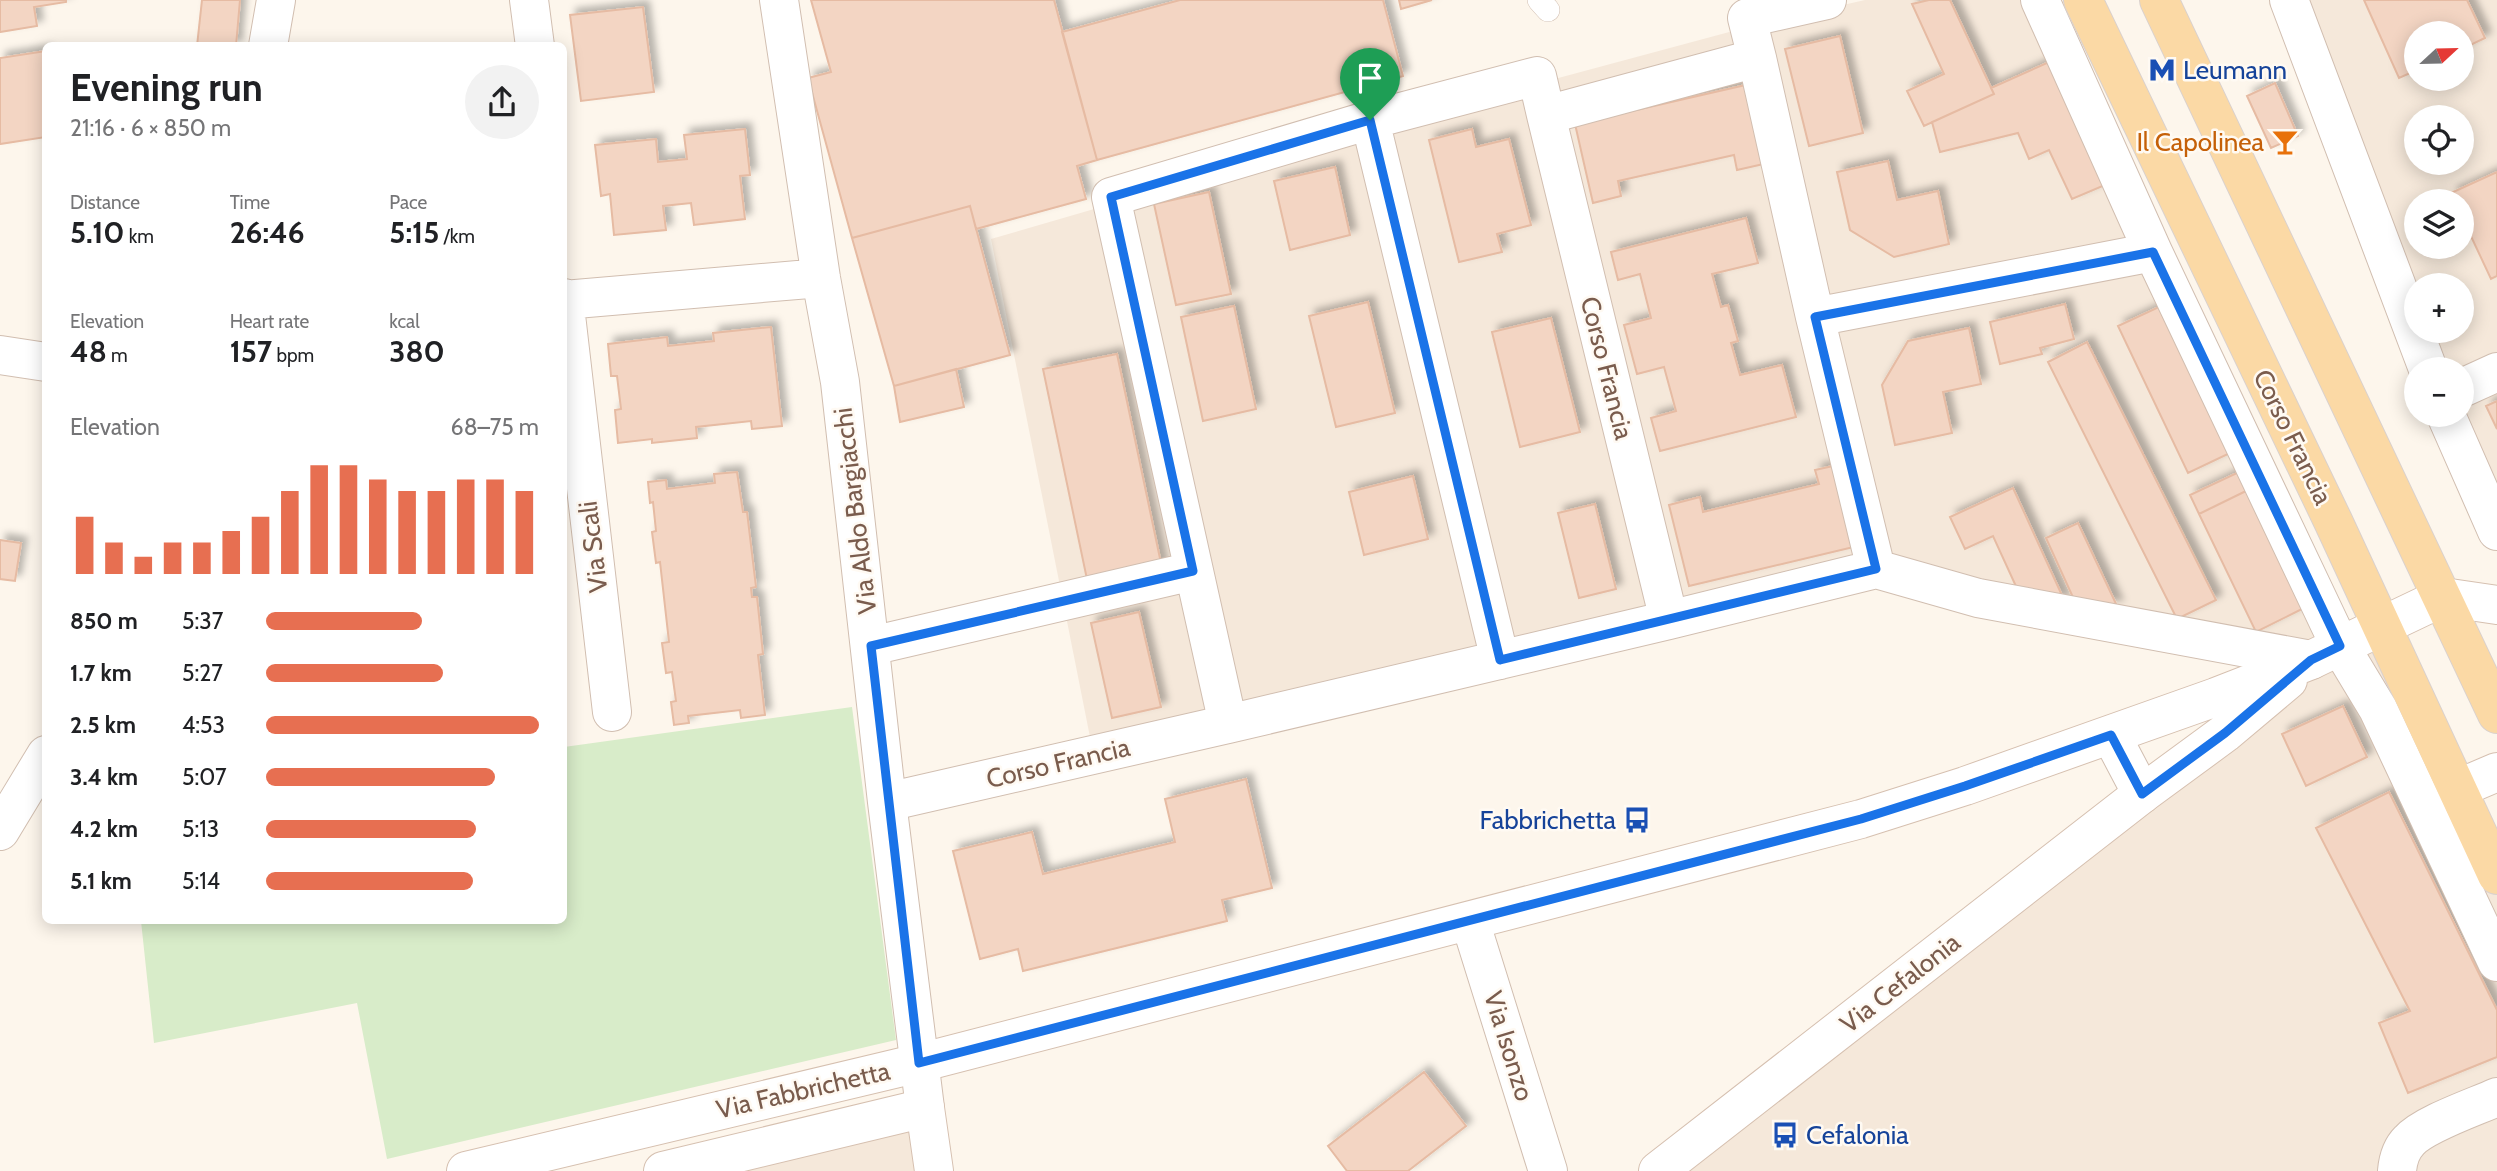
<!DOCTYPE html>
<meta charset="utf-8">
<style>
:root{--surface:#fff;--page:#f2f2f2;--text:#202124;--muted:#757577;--accent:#e76f51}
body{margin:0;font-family:Cabin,sans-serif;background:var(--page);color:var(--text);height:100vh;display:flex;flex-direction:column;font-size:26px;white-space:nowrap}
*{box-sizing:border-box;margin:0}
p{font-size:23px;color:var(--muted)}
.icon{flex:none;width:38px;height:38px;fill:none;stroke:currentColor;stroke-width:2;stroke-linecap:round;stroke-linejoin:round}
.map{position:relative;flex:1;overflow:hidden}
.drawer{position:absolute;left:42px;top:42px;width:525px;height:882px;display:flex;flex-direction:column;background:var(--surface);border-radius:10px;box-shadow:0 4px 18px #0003}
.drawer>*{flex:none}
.needle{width:46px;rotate:68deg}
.tools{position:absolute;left:2404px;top:21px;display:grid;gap:14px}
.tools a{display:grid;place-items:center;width:70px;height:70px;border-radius:50%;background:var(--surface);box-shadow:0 4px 18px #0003;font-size:35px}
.pin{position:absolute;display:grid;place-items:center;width:60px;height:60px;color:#fff;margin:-72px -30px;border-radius:50% 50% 50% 0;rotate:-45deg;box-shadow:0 0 7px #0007}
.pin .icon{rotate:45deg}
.round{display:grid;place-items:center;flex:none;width:74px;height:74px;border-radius:37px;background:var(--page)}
.overview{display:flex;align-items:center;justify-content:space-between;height:119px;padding:0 28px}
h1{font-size:38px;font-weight:700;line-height:52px}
.metrics{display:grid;grid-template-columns:repeat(3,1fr);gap:10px;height:119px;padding:7px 28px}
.metrics div{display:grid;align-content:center}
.metrics b{font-size:30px;font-weight:700}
.metrics small{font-size:19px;font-weight:400}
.metrics p{font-size:19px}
.chart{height:196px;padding:14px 28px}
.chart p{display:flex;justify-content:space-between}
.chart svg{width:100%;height:126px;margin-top:7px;stroke:var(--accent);stroke-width:6}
ul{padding:0 28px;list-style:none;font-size:23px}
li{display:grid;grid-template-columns:112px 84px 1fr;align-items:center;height:52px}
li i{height:18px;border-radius:9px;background:var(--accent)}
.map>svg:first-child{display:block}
.residential{fill:#f5e8da;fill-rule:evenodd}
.green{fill:#d8ecc9}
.building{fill:#f3d5c3;stroke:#e6bba3;stroke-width:2;filter:url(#shadow)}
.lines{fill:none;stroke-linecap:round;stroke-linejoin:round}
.lane-casing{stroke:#d1beb0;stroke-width:24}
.street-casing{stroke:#d1beb0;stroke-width:40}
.secondary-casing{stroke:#d6c0b0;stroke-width:40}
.primary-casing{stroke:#dad1cd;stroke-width:40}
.lane{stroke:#fff;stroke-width:23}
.street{stroke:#fff;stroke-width:38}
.secondary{stroke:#fff;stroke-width:38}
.primary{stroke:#fbd9a5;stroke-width:38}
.route-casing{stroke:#fff;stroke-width:14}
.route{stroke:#1a73e8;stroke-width:9}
.labels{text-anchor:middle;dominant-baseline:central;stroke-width:5;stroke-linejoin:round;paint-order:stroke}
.transit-label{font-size:26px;fill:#164399;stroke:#fffaf3;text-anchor:start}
.food-label{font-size:26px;fill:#c56008;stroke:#fffaf3;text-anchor:end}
.street-label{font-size:26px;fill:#7a5c4d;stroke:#fffaf3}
</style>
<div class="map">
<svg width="2497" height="1171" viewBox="0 0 2497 1171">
<defs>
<filter id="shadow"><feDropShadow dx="6" dy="-6" stdDeviation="3.5" flood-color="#0004"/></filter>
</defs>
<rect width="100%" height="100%" fill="#fdf6ec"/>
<path class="residential" d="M1865,0H2028L2325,634L2307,643L2071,607L1883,554L1091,742L991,239L1383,125L1759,24Z
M2289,0H2497V522L2464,458L2462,369H2430ZM2417,33H2462V79H2417ZM2417,117H2462V163H2417ZM2417,201H2462V247H2417ZM2417,285H2462V331H2417Z
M2380,632L2497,879V1171H1664L2313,665Z
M923,1111L931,1171H673Z"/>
<path class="green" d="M852,707L896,1040L387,1159L357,1003L154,1043L141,921L564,920V747Z"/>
<path class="building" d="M0,0H66V2L34,7L37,26L0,32Z
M202,0H240L236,46H197Z
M811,0H1054L1097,160L1077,166L1086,199L976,229L970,206L852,238L808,78L831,72Z
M1180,0H1383L1403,76L1097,160L1062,32Z
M1399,0H1432L1401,9Z
M1929,0H1950L1994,94L1924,126L1907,91L1944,74L1912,4Z
M2364,0H2467L2485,38L2462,49V33H2417V70L2399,78Z
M643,7L654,92L581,101L570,15Z
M1840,36L1863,133L1809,146L1785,49Z
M46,51V137L0,144V58Z
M2049,62L2105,185L2072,199L2049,150L2029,159L2018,133L1940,152L1932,122L1994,94L1991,88Z
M2275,83L2298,136L2271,148L2247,96Z
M1750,84L1768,163L1737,170L1734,155L1618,181L1621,196L1593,203L1575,124Z
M745,129L750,175L740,176L745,219L694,225L691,203L663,206L666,230L614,235L610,194L601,196L595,145L656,139L658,162L687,159L684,135Z
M1472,129L1476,147L1509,139L1531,225L1497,234L1502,252L1459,262L1429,140Z
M1888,161L1897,200L1938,191L1949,244L1894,257L1850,230L1837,172Z
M1335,167L1350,235L1290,250L1274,181Z
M2497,172V276L2491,279L2462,217V201H2455L2451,193Z
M1209,192L1231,294L1176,305L1154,204Z
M970,206L1010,355L894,386L852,238Z
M1746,218L1758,263L1712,274L1721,307L1728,305L1738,341L1731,343L1740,375L1782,365L1796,417L1660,451L1651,418L1676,411L1664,367L1637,374L1624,325L1651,318L1640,274L1618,280L1611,252Z
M1368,302L1395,413L1336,427L1309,316Z
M2065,304L2074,339L2040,348L2042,354L2000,364L1990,322Z
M1234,306L1256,409L1203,421L1181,317Z
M2161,306L2230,453L2188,473L2118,326Z
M1551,318L1580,432L1520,447L1492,332Z
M771,327L782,426L752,429L751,421L696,427L697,438L652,443V439L618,443L615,410L621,409L617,376H611L608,344L667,337L668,346L714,341L713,333Z
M1969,328L1981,384L1943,392L1952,433L1895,445L1882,385L1908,341Z
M2087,342L2216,600L2177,619L2048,362Z
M1117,354L1162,568L1088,584L1043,369Z
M956,369L964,407L900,422L894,386Z
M2497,401V429L2486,406Z
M1842,464L1862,545L1689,586L1669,505L1700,497L1703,512L1819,484L1815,470Z
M737,472L743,512H747L756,587L751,588L752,597H757L763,654L758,655L765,715L741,718L740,710L688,716L689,723L674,725L671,702L676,701L672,672L666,673L662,643L669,642L660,562L656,563L652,532L656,531L653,502L650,503L648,482L666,480L667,489L715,483L714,474Z
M2239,472L2248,490L2199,514L2190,495Z
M1413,476L1428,539L1364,555L1349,492Z
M2013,488L2065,602L2020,595L1993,536L1965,549L1950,517Z
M2248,490L2304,608L2256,632L2199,514Z
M1595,504L1616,589L1579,598L1558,513Z
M2078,523L2117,606L2076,604L2046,538Z
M0,540L21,543L15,581L0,579Z
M1139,612L1161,707L1112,718L1091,623Z
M2343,706L2367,757L2306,786L2282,734Z
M1246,779L1272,888L1222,900L1227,921L1023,971L1018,949L980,959L953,851L1032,832L1043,874L1175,842L1165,799Z
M2389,792L2497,1010V1057L2408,1093L2379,1023L2410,1011L2316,828Z
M1424,1072L1466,1126L1408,1171H1347L1328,1146Z"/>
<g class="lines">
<g class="lane-casing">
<path id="lane" d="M1539,0L1548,10"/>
</g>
<g class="street-casing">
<path id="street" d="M529,0L535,46
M779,0L821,278L840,382L887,802L925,1108
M2040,0L2153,252L2340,646L2378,709L2497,962
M2289,0L2428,369
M268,46L276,0
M1757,58L1815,317L1876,569
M1546,115L1669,620
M1370,120L1500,660
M564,298L612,712
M564,300L821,278
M1815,317L2153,252
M0,355L46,362
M2462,388L2497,372
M2446,415L2497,531
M871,646L1193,571
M1228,724L1669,620L1876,569L1978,598L2311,660
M2111,735L2142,794
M887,802L1228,724L1111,197L1370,120L1537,76L1546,115L1757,58L1747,18L1827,0
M0,831L46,755
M1470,921L1548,1171
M2397,1171C2398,1160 2401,1149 2409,1141C2424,1124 2475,1107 2497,1097"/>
</g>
<g class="secondary-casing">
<path id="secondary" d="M2457,789L2497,772
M466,1171L919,1063L1861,819L1965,786L2216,697L2311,660L2443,597L2497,605
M663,1171L925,1108L934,1171
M1658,1171L2142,794L2225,733L2288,680"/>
</g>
<g class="primary-casing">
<path id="primary" d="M2083,0L2333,521L2497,875
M2159,0L2497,714"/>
</g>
<use href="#lane" class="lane"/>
<use href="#street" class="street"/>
<use href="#secondary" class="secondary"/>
<use href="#primary" class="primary"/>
</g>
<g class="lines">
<g class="route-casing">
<path id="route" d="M1370,120L1500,660L1876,569L1815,317L2153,252L2340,646L2311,660L2225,733L2142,794L2111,735L1965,786L1861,819L919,1063L871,646L1193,571L1111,197Z"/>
</g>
<use href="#route" class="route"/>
</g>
<defs>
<g id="metro-bare" transform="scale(2.1)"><path d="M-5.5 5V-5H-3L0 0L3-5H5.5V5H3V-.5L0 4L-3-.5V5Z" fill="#1a4fb4" stroke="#fffaf3" stroke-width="2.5" paint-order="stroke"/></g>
<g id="bar-bare" transform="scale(2.1)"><path d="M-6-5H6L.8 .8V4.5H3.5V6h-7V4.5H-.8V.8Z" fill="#e8710a" stroke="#fffaf3" stroke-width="2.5" paint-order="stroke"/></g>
<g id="bus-bare" transform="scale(2.1)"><path d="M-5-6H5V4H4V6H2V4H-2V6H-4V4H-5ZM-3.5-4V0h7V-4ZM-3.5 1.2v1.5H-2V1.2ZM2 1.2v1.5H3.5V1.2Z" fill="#1a4fb4" stroke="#fffaf3" stroke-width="2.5" paint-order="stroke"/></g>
</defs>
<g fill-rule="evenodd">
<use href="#metro-bare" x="2162" y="70"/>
<use href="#bar-bare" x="2285" y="142"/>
<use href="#bus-bare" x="1637" y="820"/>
<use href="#bus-bare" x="1785" y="1135"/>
</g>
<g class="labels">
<g class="transit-label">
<text x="2183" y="70">Leumann</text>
<text x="1616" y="820" text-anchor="end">Fabbrichetta</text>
<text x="1806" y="1135">Cefalonia</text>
</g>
<g class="food-label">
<text x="2264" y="142">Il Capolinea</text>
</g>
<g class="street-label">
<text transform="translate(1607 368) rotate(76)">Corso Francia</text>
<text transform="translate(2293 437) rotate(64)">Corso Francia</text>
<text transform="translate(855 511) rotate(-97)">Via Aldo Bargiacchi</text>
<text transform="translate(593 547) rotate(-97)">Via Scali</text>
<text transform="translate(1058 763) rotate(-13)">Corso Francia</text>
<text transform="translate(1900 983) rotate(-38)">Via Cefalonia</text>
<text transform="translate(1509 1046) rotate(73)">Via Isonzo</text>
<text transform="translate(803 1090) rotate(-13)">Via Fabbrichetta</text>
</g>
</g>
</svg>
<div class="tools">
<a><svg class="needle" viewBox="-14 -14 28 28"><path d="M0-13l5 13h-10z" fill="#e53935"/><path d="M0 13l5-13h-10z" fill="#757577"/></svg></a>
<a><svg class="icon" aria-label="locate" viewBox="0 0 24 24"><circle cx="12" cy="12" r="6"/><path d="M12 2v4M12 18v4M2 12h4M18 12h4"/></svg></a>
<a><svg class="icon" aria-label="layers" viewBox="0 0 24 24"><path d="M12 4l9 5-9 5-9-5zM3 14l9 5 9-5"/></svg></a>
<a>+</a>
<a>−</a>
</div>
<div class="pin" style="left:1370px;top:120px;background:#1e9e55"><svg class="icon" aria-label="arrive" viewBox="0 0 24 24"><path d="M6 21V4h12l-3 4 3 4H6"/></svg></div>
<section class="drawer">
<div class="overview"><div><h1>Evening run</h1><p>21:16 · 6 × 850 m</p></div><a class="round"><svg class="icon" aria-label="share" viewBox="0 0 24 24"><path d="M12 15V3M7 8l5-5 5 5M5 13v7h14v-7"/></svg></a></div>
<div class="metrics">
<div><p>Distance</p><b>5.10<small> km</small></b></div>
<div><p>Time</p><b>26:46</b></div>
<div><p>Pace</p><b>5:15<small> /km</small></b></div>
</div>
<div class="metrics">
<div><p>Elevation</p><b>48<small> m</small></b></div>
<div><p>Heart rate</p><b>157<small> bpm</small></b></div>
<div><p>kcal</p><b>380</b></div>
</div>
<div class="chart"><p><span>Elevation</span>68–75 m</p>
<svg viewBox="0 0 160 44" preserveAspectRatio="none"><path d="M5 44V24M15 44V33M25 44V38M35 44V33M45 44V33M55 44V29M65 44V24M75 44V15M85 44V6M95 44V6M105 44V11M115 44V15M125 44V15M135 44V11M145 44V11M155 44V15"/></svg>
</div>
<ul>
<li><b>850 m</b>5:37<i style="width:57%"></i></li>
<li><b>1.7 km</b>5:27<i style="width:65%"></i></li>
<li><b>2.5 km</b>4:53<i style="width:100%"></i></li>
<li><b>3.4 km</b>5:07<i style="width:84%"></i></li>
<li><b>4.2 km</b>5:13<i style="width:77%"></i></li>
<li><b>5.1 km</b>5:14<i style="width:76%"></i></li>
</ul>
</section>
</div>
